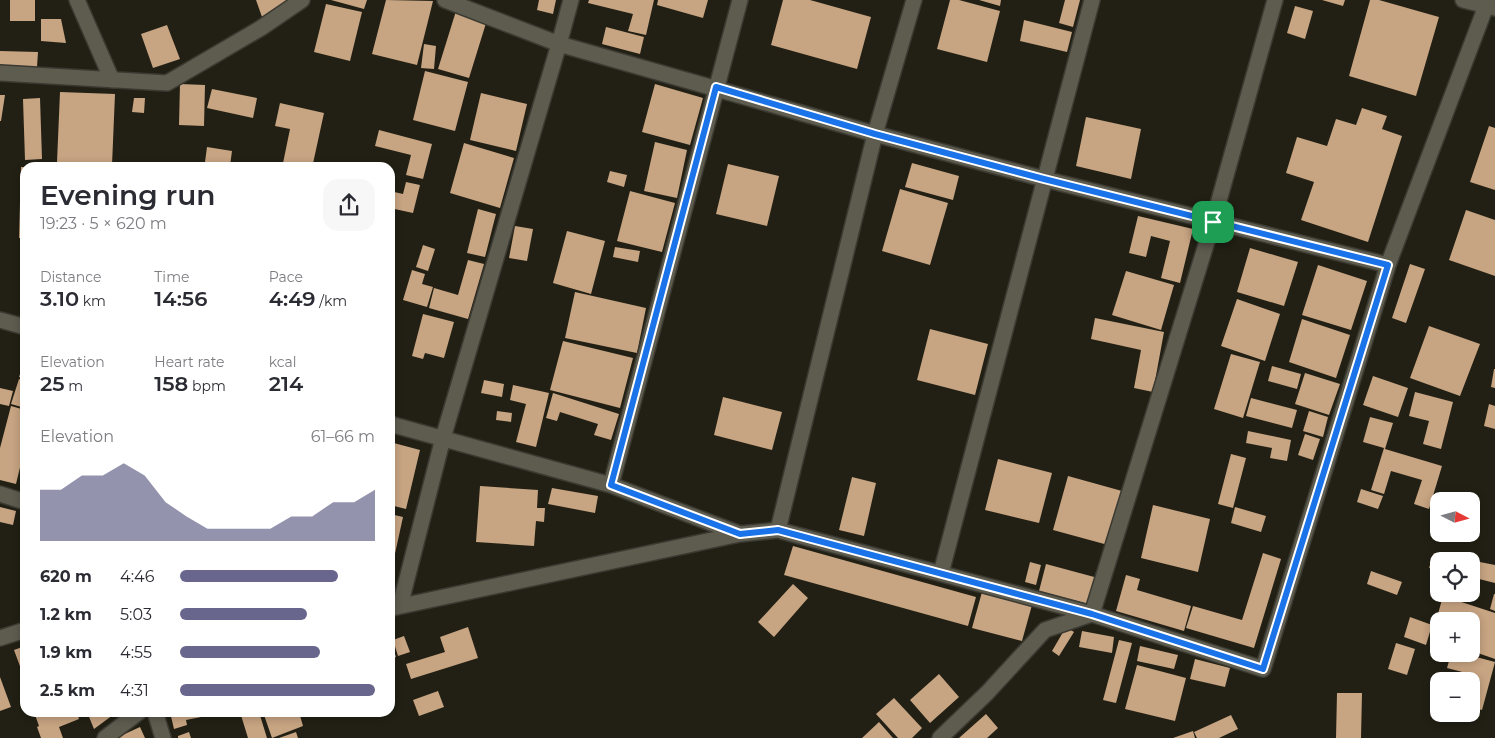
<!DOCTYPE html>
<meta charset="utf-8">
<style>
:root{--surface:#fff;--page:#f7f7f7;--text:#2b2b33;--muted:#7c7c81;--accent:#68668c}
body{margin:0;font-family:Montserrat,sans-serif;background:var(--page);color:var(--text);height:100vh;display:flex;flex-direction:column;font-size:19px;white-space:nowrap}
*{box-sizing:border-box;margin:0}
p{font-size:16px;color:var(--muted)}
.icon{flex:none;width:28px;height:28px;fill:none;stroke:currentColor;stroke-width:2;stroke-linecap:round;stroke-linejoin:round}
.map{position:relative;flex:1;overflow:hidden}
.side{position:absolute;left:20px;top:162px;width:375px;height:555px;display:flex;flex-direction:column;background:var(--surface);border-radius:15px;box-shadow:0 2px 8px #0003}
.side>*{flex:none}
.needle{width:32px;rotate:96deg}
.fabs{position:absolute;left:1430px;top:492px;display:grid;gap:10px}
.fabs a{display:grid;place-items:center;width:50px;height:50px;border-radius:10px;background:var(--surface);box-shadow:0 2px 8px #0003;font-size:25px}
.pin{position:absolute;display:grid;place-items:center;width:42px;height:42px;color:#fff;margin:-21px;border-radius:10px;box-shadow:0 2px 8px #0006}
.round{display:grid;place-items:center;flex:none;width:52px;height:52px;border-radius:15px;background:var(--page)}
.summary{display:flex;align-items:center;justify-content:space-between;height:85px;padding:0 20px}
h1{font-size:28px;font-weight:600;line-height:38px}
.stats{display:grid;grid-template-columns:repeat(3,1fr);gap:8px;height:85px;padding:5px 20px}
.stats div{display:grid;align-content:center}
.stats b{font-size:21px;font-weight:600}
.stats small{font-size:14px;font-weight:400}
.stats p{font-size:14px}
.chart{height:140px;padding:10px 20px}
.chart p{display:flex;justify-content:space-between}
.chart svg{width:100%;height:90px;margin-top:5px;fill:var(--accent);opacity:.7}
ul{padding:0 20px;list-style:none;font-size:16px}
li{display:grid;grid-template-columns:80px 60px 1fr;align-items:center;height:38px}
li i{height:12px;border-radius:6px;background:var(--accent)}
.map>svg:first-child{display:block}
.building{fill:#c7a482}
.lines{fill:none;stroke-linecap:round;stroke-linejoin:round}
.minor-casing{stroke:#3b3a32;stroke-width:18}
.minor{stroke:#5e5c4f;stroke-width:15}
.route-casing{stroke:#fff;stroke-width:10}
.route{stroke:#1a73e8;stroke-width:6}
</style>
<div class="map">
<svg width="1495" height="738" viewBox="0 0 1495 738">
<rect width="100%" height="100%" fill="#222014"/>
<path class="building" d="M10,0H35V21H10Z
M256,0H293L262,17Z
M331,0H367L364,9Z
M386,0L433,1L417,65L372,54Z
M539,0H556L553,14L537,10Z
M589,0H654L646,35L628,31L633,14L588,3Z
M658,0H708L703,18L657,5Z
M783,0H810L871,17L857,69L771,45Z
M950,0H959L1000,11L987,62L937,49Z
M979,0H1001L1000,6Z
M1065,0H1080L1073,27L1059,23Z
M1322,0H1345L1343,6Z
M1370,0H1379L1439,17L1416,96L1349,76Z
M326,4L362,12L350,61L314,52Z
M1295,6L1313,11L1305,39L1287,33Z
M456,11L487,20L469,78L438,69Z
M41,19H61L66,43L41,41Z
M1024,20L1072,32L1067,52L1020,41Z
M167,25L180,59L153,68L141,34Z
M606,27L644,37L640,54L602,44Z
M424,44L436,46L434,69L421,68Z
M0,51L38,52L37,67L0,66Z
M425,71L468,82L455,131L413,120Z
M180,84L205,85L204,126L179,125Z
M655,84L703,98L690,145L642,132Z
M212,89L257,98L253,118L207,108Z
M60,92L115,94L112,165L57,162Z
M481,93L527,104L516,151L470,140Z
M0,95H5L1,121H0Z
M40,98L42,159L25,160L23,99Z
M134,98H145L144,113L132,112Z
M280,103L324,113L312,168H282L290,129L275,126Z
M1362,108L1387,116L1382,129L1402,136L1368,242L1301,220L1314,182L1286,173L1297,137L1327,146L1336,119L1356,125Z
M1086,117L1141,129L1131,179L1076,166Z
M1489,126L1495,128V190L1470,182Z
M379,130L432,144L423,179L406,175L411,155L375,146Z
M655,142L687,150L677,198L644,191Z
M464,143L514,158L500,208L450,193Z
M207,147L232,151L230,166L205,162Z
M912,163L959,176L953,200L905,187Z
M728,164L779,176L767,226L716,214Z
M21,167H25V238H19Z
M610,171L627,175L624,187L607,182Z
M406,182L420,185L413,213L390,208V191L403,194Z
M900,189L948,203L930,265L882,251Z
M630,191L675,203L662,252L617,241Z
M478,209L496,214L485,257L467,253Z
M1466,210L1495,220V276L1449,260Z
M1138,216L1193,229L1180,283L1161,278L1170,241L1151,236L1146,257L1129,253Z
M515,226L533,229L527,261L509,258Z
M567,231L605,241L591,294L553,283Z
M423,245L435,249L428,271L416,267Z
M615,247L640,251L638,262L613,257Z
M1250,248L1298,262L1284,306L1237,292Z
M468,260L484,264L468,319L429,308L434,288L458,295Z
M1410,264L1425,269L1406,323L1392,318Z
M1318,265L1367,281L1351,330L1302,315Z
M412,270L425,274L422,284L433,287L427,307L403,300Z
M1126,271L1174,285L1161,330L1112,315Z
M575,292L646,308L637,353L565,338Z
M1237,299L1280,314L1265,361L1221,346Z
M423,314L454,322L444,358L425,353L423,359L412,356Z
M1095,318L1164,332L1153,392L1134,388L1141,350L1091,339Z
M1302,319L1350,335L1336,378L1289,362Z
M1429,326L1480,344L1460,396L1410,378Z
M930,329L988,344L975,395L917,380Z
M563,341L633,358L620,408L550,390Z
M1231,354L1260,362L1243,418L1214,409Z
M25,360V379L19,377Z
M1272,366L1301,374L1297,389L1268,381Z
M1494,369H1495V388L1491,387Z
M1305,373L1340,384L1329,415L1295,404Z
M1373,376L1408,388L1398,417L1363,405Z
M19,379L25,381V408L11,404Z
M484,380L504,384L502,397L481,393Z
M513,385L549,393L536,447L516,442L526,404L510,400Z
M0,388L13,391L9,406L0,404Z
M1415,392L1453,402L1441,449L1423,444L1429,421L1409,416Z
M553,393L619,414L611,440L594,435L598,424L560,412L557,421L546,418Z
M723,397L782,412L772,450L714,435Z
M1251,398L1297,410L1292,428L1246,416Z
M1489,404L1495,406V429L1484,426Z
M11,406L25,410V447L16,484L0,480V448Z
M497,411L512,413L511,422L496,420Z
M1309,411L1328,417L1323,437L1303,431Z
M1370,417L1393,423L1385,449L1442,466L1429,509L1414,504L1422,480L1391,471L1384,494L1371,490L1384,448L1363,442Z
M1248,431L1291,440L1287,461L1270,458L1272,448L1246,443Z
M1305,434L1320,439L1313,460L1298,455Z
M390,442L420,450L406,509L390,505Z
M1231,454L1246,458L1233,508L1218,504Z
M998,459L1052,473L1039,523L985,510Z
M1068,476L1122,491L1108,545L1053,530Z
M852,477L876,483L864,536L839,530Z
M480,486L538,490L537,508H545L544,522L536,521L534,546L476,542Z
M552,488L598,496L595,513L548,504Z
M1361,489L1383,496L1378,509L1357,502Z
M1153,505L1210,519L1198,572L1141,558Z
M0,507L16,511L13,525L0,522Z
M1235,507L1266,516L1261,532L1231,523Z
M390,514L403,517L391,572H390Z
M793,546L976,597L968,626L784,575Z
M1263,553L1281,559L1254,648L1186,628L1193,606L1242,620Z
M1434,553L1495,565V583L1471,577V561H1439V570L1429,568Z
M1030,562L1041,565L1036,585L1025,582Z
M1046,564L1098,578L1092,605L1039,591Z
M1371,571L1402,582L1397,595L1367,584Z
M1126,575L1140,579L1137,590L1191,606L1184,631L1116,611Z
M793,584L808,598L774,637L758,622Z
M982,592L1032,605L1022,641L972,628Z
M1494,594H1495V611L1490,609Z
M1443,596L1495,613V659L1472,651L1480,629L1471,626V621H1458L1438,614Z
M1410,617L1432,625L1426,645L1404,637Z
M468,627L478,658L411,679L406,664L445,652L440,637Z
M1066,627L1074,632L1059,656L1052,651Z
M1082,631L1114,637L1112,653L1079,647Z
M404,636L410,652L398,656L393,640Z
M390,638L396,657L390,659Z
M1119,640L1132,643L1116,703L1103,700Z
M1396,643L1415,649L1407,675L1388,669Z
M25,646V667L21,669L14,650Z
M1140,646L1178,655L1174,669L1137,661Z
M1451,654H1465L1495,662L1482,710L1471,707V681H1468L1470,674L1447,668Z
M1195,659L1230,668L1225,687L1190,679Z
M1137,665L1186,678L1175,721L1125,709Z
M939,674L959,697L930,723L910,700Z
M0,677L11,707L0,711Z
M438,691L444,707L419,716L413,700Z
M1337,693H1362L1361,738H1336Z
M894,698L922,728L912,738H898L876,714Z
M34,712H77L79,719L59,727L63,738H41L37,727L39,726Z
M87,712H117L94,729Z
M170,712H200L201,717L186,720L187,725L174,729Z
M240,712H259L267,738H248Z
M271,712H299L303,726L272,738L264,715Z
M986,714L998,728L987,738H959Z
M1231,715L1238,729L1219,738H1197L1194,732Z
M879,722L893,738H862Z
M140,727L145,738H116Z
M1193,731L1195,738H1173Z
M189,732L191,738H178V736Z
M296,732L298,738H279Z"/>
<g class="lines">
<g class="minor-casing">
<path id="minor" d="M77,0L112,80
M445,0L559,44L875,134L1044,179L1388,265
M1463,0L1495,8
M0,73L167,83L261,28L302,0
M0,320L25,327
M390,424L611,485L740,534L778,530L1092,614L1263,669L1388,265L1486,6
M611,485L740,0
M0,494L25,502
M778,530L875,134L914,0
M941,573L1092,0
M400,606L443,438L559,44L571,0
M392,608L740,534
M0,638L25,630
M155,712L163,738
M105,738L139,712
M940,738L987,693L1045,630L1092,614L1213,222L1275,0"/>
</g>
<use href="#minor" class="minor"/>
</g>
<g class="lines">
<g class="route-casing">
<path id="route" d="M716,87L875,134L1044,179L1388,265L1263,669L1092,614L778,530L740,534L611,485Z"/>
</g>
<use href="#route" class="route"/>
</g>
</svg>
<div class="fabs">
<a><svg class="needle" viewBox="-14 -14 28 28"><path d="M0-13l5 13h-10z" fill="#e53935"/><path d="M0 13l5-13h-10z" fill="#7c7c81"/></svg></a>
<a><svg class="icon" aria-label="locate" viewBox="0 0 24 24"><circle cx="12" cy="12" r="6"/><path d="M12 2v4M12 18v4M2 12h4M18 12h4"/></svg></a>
<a>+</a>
<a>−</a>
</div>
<div class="pin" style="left:1213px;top:222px;background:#1e9e55"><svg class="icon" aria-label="arrive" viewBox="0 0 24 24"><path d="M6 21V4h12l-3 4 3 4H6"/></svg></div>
<section class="side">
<div class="summary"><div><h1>Evening run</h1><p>19:23 · 5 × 620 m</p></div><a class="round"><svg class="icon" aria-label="share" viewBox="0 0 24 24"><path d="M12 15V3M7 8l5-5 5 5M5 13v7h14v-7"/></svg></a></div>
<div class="stats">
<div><p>Distance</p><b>3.10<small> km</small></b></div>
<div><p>Time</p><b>14:56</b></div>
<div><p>Pace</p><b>4:49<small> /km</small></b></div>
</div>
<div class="stats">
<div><p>Elevation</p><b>25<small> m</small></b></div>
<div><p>Heart rate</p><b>158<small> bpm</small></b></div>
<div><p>kcal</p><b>214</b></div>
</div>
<div class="chart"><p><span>Elevation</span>61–66 m</p>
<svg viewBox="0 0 160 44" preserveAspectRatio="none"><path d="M0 44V19L10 19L20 12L30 12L40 6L50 12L60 25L70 32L80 38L90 38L100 38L110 38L120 32L130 32L140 25L150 25L160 19V44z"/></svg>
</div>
<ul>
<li><b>620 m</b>4:46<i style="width:81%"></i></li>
<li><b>1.2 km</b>5:03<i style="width:65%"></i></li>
<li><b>1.9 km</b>4:55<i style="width:72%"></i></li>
<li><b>2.5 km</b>4:31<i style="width:100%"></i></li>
</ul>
</section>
</div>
